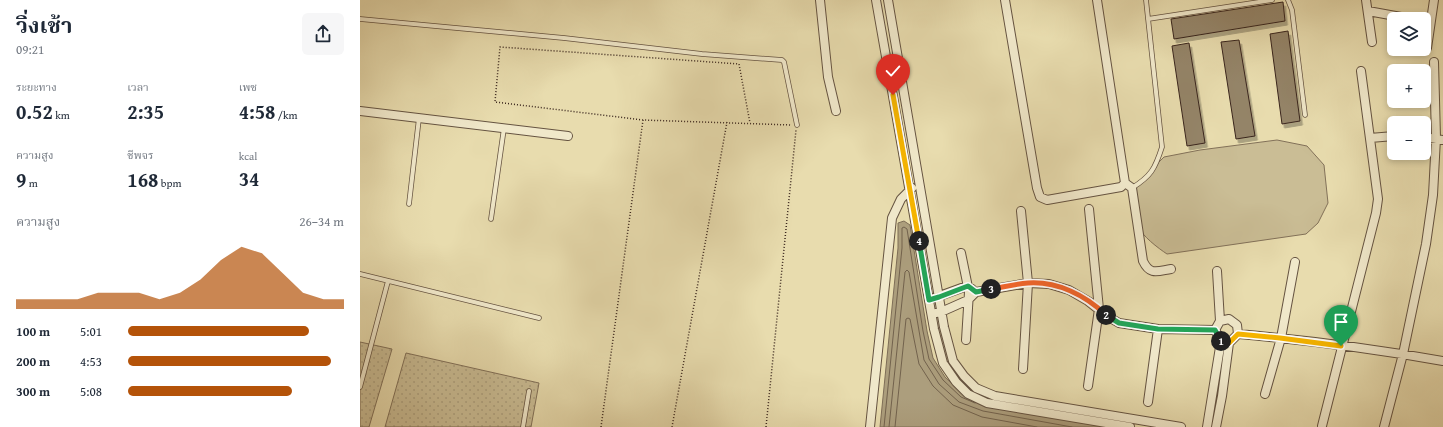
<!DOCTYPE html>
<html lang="th">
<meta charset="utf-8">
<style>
:root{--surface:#fff;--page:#f6f6f7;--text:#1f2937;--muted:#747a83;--accent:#b45309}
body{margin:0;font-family:"Gentium Book Plus","Noto Serif Thai",serif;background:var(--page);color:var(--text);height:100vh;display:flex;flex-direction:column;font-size:15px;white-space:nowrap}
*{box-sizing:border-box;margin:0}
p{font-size:13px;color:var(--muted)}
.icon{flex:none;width:22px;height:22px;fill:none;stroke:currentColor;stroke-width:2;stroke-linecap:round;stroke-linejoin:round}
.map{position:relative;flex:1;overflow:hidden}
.panel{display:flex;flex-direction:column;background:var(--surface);width:360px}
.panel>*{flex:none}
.buttons{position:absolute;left:1027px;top:12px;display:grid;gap:8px}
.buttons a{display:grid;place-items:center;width:44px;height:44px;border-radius:6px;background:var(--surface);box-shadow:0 2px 6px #0003;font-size:20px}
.pin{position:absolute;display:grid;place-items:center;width:34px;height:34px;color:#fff;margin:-41px -17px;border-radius:50% 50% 50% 0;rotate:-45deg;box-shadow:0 0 4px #0007}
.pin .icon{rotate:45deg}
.km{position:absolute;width:20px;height:20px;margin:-10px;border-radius:50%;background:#222;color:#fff;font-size:11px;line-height:20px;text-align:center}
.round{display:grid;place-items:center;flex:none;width:42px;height:42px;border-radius:6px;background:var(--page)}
.head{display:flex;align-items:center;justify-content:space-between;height:68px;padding:0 16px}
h1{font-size:22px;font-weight:700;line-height:30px}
.figures{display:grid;grid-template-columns:repeat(3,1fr);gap:6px;height:68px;padding:4px 16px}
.figures div{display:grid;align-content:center}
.figures b{font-size:20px;font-weight:700}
.figures small{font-size:11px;font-weight:400}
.figures p{font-size:11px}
.chart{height:112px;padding:8px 16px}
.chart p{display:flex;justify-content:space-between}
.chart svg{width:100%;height:72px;margin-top:4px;fill:var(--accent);opacity:.7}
ul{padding:0 16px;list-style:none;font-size:13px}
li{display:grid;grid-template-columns:64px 48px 1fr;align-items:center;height:30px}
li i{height:10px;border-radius:5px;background:var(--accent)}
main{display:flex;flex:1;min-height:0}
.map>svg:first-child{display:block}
.grass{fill:url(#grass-dots);stroke:#827159}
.garden{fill:#cabd95;stroke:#827159}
.water{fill:#ac9e7d;stroke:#7e6e57}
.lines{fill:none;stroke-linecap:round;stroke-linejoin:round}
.shore{stroke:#72624d;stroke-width:1}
.building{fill:#948468;stroke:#39251d;filter:url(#shadow)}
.service-casing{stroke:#655341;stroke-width:5.5}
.minor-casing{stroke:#655341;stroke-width:10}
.path{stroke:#39251d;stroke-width:1.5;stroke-dasharray:1 2;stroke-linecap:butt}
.service{stroke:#f0e8ca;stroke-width:4}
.minor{stroke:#f0e8ca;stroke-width:8}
.split-1-casing{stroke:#fff;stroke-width:8}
.split-2-casing{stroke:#fff;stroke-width:8}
.split-3-casing{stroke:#fff;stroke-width:8}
.split-4-casing{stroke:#fff;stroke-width:8}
.split-5-casing{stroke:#fff;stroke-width:8}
.split-1{stroke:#f5b400;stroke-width:5}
.split-2{stroke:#22a559;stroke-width:5}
.split-3{stroke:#f0652b;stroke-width:5}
.split-4{stroke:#22a559;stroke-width:5}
.split-5{stroke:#f5b400;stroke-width:5}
</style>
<main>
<section class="panel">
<div class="head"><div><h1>วิ่งเช้า</h1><p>09:21</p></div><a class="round"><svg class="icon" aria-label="share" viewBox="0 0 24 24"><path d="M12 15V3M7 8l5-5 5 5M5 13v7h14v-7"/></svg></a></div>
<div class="figures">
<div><p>ระยะทาง</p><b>0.52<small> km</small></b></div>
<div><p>เวลา</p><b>2:35</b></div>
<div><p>เพซ</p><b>4:58<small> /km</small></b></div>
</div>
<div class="figures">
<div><p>ความสูง</p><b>9<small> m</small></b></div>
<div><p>ชีพจร</p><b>168<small> bpm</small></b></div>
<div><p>kcal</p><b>34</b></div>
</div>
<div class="chart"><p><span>ความสูง</span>26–34 m</p>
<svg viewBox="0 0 160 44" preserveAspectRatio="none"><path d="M0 44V38L10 38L20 38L30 38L40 34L50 34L60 34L70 38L80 34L90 26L100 14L110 6L120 10L130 22L140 34L150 38L160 38V44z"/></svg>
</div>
<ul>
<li><b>100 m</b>5:01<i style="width:84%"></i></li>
<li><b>200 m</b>4:53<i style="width:94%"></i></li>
<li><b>300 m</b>5:08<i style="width:76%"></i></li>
</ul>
</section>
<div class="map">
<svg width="1083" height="427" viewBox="0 0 1083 427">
<defs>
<pattern id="grass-dots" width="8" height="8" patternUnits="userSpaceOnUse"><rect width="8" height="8" fill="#cabd95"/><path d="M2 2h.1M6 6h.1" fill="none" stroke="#aea280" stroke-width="1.8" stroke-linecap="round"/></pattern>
<filter id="shadow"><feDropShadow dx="2.5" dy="4" stdDeviation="0" flood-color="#0004"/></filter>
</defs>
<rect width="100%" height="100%" fill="#e8dcae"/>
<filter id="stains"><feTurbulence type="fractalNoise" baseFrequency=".005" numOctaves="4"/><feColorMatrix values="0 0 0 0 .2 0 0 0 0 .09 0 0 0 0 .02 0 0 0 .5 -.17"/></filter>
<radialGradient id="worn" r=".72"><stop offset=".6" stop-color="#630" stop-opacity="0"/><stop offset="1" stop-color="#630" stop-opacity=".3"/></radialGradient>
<path class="grass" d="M0,342L32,349L9,427H0Z
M46,353L179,383L171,427H25Z"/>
<path class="garden" d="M917,140L947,146L964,165L968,203L958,223L946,234L807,254C798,248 782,236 778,226C772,214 776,198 776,185L804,157L840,150Z"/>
<path class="water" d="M544,221L550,225L567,331L573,358L585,377L603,394L626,403L764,427H520L538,248V223Z"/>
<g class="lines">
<path class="shore" d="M524,427L542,248V228L544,227L547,229L563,331L569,359L583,380L601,397L615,403
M529,427L545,272L547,270L549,272L564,360L579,384L599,402L623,411L712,427
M535,427L546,319L548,318L550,319L559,364L573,386L593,405L622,417L677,427"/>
</g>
<path class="building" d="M923,2L925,21L814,39L811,19Z
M928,31L940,121L922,124L910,34Z
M879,40L895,136L876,139L861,42Z
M829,43L845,143L827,146L812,46Z"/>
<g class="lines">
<g class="service-casing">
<path id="service" d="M928,0L932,10L945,115
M0,19L204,38L342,54L422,60L424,62L437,125
M788,19L912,0
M772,188C791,176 795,169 802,147L786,0
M49,204L59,118
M131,219L144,128
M0,274L179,318
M0,387L28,281
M163,427L169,391"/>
</g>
<g class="minor-casing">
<path id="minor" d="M460,0L468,77L476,111
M516,0L574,329L583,363L596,382L608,394L627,403L770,427
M528,0L584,327L593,361L604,376L616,388L635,396L821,427
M645,0L677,188L680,197L687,200L761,187L765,183L737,0
M1006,0L1012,42
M1008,11L1052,19
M1067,48L1074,0
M0,111L208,136
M1064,137L1083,140
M1010,138L1034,136
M765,183L772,188L783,261C790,276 798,271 811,269
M661,211L668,283L663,369
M601,253L609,292L606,340
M857,271L860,321
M574,298L607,286L612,289
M576,313L581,312L608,300L616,292L668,283L689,284L709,290L728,301L747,316L759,323L798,329L855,330
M869,319L877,325L878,334L869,343L861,341L855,330L860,321Z
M878,334C947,340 1015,349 1083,361
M728,386L739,309L729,209
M905,394L921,338L935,262
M788,402L798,329
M962,426L1016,213L1018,199L1001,71
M510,427L532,218L541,199L552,188
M847,427L861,341
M856,427L862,396L869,343
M1024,427L1043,354L1066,244L1073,195L1076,138L1074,62"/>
</g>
<path class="path" d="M283,120L135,102L140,47L379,64L390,123
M241,427L283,120L431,125
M312,427L367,122
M406,427L436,130"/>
<use href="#service" class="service"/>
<use href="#minor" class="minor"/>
</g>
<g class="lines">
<g class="split-1-casing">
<path id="split-1" d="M861,341L869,343L878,334L920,338L981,346"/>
</g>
<g class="split-2-casing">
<path id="split-2" d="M746,315L759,323L798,329L855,330L861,341"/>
</g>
<g class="split-3-casing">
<path id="split-3" d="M631,289C643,287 656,284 668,283C697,281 725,295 746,315"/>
</g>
<g class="split-4-casing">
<path id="split-4" d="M559,241L569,300L579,297L608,286L616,292L631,289"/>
</g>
<g class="split-5-casing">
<path id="split-5" d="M533,95L559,241"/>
</g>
<use href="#split-1" class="split-1"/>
<use href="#split-2" class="split-2"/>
<use href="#split-3" class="split-3"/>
<use href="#split-4" class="split-4"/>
<use href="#split-5" class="split-5"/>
</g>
<rect width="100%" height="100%" filter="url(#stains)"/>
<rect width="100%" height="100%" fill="url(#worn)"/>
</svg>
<div class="buttons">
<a><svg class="icon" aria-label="layers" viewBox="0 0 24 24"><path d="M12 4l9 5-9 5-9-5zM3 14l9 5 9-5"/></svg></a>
<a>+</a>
<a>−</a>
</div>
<div class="pin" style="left:981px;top:346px;background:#1e9e55"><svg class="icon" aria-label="arrive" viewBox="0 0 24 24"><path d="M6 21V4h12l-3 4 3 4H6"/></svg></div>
<div class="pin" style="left:533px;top:95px;background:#d93025"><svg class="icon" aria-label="check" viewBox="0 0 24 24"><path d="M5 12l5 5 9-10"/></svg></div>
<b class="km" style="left:861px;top:341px">1</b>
<b class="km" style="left:746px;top:315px">2</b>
<b class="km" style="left:631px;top:289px">3</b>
<b class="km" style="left:559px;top:241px">4</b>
</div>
</main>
